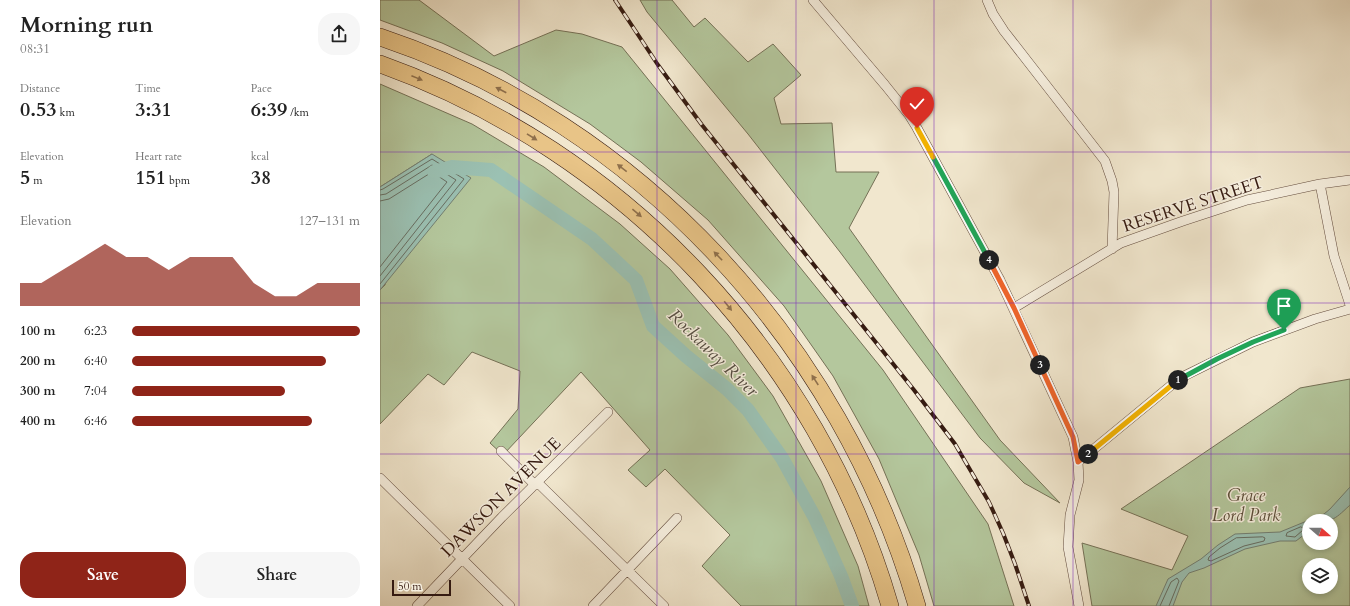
<!DOCTYPE html>
<meta charset="utf-8">
<style>
:root{--surface:#fff;--page:#f6f6f6;--text:#222;--muted:#767676;--accent:#8f2418}
body{margin:0;font-family:Cardo,serif;background:var(--page);color:var(--text);height:100vh;display:flex;flex-direction:column;font-size:15px;white-space:nowrap}
*{box-sizing:border-box;margin:0}
p{font-size:13px;color:var(--muted)}
.icon{flex:none;width:22px;height:22px;fill:none;stroke:currentColor;stroke-width:2;stroke-linecap:round;stroke-linejoin:round}
.map{position:relative;flex:1;overflow:hidden}
.side{display:flex;flex-direction:column;background:var(--surface);width:380px}
.side>*{flex:none}
.needle{width:26px;rotate:110deg}
.controls{position:absolute;left:922px;top:514px;display:grid;gap:8px}
.controls a{display:grid;place-items:center;width:36px;height:36px;border-radius:50%;background:var(--surface);box-shadow:0 2px 6px #0003;font-size:20px}
.scale{position:absolute;left:12px;bottom:10px;width:59px;box-sizing:border-box;padding-left:4px;border:2px solid #361b11;border-top:0;font-size:11px;line-height:14px;white-space:nowrap;color:#361b11;-webkit-text-stroke:3px #f6efdf;paint-order:stroke}
.pin{position:absolute;display:grid;place-items:center;width:34px;height:34px;color:#fff;margin:-41px -17px;border-radius:50% 50% 50% 0;rotate:-45deg;box-shadow:0 0 4px #0007}
.pin .icon{rotate:45deg}
.km{position:absolute;width:20px;height:20px;margin:-10px;border-radius:50%;background:#222;color:#fff;font-size:11px;line-height:20px;text-align:center}
.round{display:grid;place-items:center;flex:none;width:42px;height:42px;border-radius:16px;background:var(--page)}
.overview{display:flex;align-items:center;justify-content:space-between;height:68px;padding:0 20px}
h1{font-size:22px;font-weight:800;line-height:30px}
.stats{display:grid;grid-template-columns:repeat(3,1fr);gap:6px;height:68px;padding:4px 20px}
.stats div{display:grid;align-content:center}
.stats b{font-size:20px;font-weight:800}
.stats small{font-size:11px;font-weight:400}
.stats p{font-size:11px}
.chart{height:112px;padding:8px 20px}
.chart p{display:flex;justify-content:space-between}
.chart svg{width:100%;height:72px;margin-top:4px;fill:var(--accent);opacity:.7}
.button{display:flex;gap:8px;margin-top:auto;padding:8px 20px}
.button a{flex:1;height:46px;border-radius:16px;background:var(--accent);color:#fff;font-size:16px;font-weight:800;line-height:46px;text-align:center}
.button a+a{background:var(--page);color:var(--text)}
ul{padding:0 20px;list-style:none;font-size:13px}
li{display:grid;grid-template-columns:64px 48px 1fr;align-items:center;height:30px}
li i{height:10px;border-radius:5px;background:var(--accent)}
main{display:flex;flex:1;min-height:0}
.map>svg:first-child{display:block}
.green{fill:#b4c79d;stroke:#757157;fill-rule:evenodd}
.water{fill:#9bc1b3;stroke:#737f72}
.lines{fill:none;stroke-linecap:round;stroke-linejoin:round}
.shore{stroke:#686e62;stroke-width:1}
.river{stroke:#9bc1b3;stroke-width:14}
.street-casing{stroke:#654e40;stroke-width:10}
.highway-casing{stroke:#361b11;stroke-width:18}
.street{stroke:#f6efdf;stroke-width:9}
.highway{stroke:#e8c487;stroke-width:17}
.rail-casing{stroke:#361b11;stroke-width:4}
.rail{stroke:#f6efdf;stroke-width:2.5;stroke-dasharray:8;stroke-linecap:butt}
.oneway{fill:#8f704c}
.split-1-casing{stroke:#fff;stroke-width:8}
.split-2-casing{stroke:#fff;stroke-width:8}
.split-3-casing{stroke:#fff;stroke-width:8}
.split-4-casing{stroke:#fff;stroke-width:8}
.split-5-casing{stroke:#fff;stroke-width:8}
.split-6-casing{stroke:#fff;stroke-width:8}
.split-1{stroke:#22a559;stroke-width:5}
.split-2{stroke:#f5b400;stroke-width:5}
.split-3{stroke:#f0652b;stroke-width:5}
.split-4{stroke:#f0652b;stroke-width:5}
.split-5{stroke:#22a559;stroke-width:5}
.split-6{stroke:#f5b400;stroke-width:5}
.grid{fill:none;stroke:#7b2cbf;stroke-width:1;stroke-opacity:0.55}
.labels{text-anchor:middle;dominant-baseline:central;stroke-width:3;stroke-linejoin:round;paint-order:stroke}
.street-label{font-size:17px;fill:#361b11;stroke:#f6efdf}
.park-label{font-size:17px;font-style:italic;fill:#5c4f3b;stroke:#f6efdf}
.water-label{font-size:18px;font-style:italic;fill:#544d42;stroke:#f6efdf}
</style>
<main>
<section class="side">
<div class="overview"><div><h1>Morning run</h1><p>08:31</p></div><a class="round"><svg class="icon" aria-label="share" viewBox="0 0 24 24"><path d="M12 15V3M7 8l5-5 5 5M5 13v7h14v-7"/></svg></a></div>
<div class="stats">
<div><p>Distance</p><b>0.53<small> km</small></b></div>
<div><p>Time</p><b>3:31</b></div>
<div><p>Pace</p><b>6:39<small> /km</small></b></div>
</div>
<div class="stats">
<div><p>Elevation</p><b>5<small> m</small></b></div>
<div><p>Heart rate</p><b>151<small> bpm</small></b></div>
<div><p>kcal</p><b>38</b></div>
</div>
<div class="chart"><p><span>Elevation</span>127–131 m</p>
<svg viewBox="0 0 160 44" preserveAspectRatio="none"><path d="M0 44V30L10 30L20 22L30 14L40 6L50 14L60 14L70 22L80 14L90 14L100 14L110 30L120 38L130 38L140 30L150 30L160 30V44z"/></svg>
</div>
<ul>
<li><b>100 m</b>6:23<i style="width:100%"></i></li>
<li><b>200 m</b>6:40<i style="width:85%"></i></li>
<li><b>300 m</b>7:04<i style="width:67%"></i></li>
<li><b>400 m</b>6:46<i style="width:79%"></i></li>
</ul>
<div class="button"><a>Save</a><a>Share</a></div>
</section>
<div class="map">
<svg width="970" height="606" viewBox="0 0 970 606">
<rect width="100%" height="100%" fill="#f1e7ce"/>
<filter id="stains"><feTurbulence type="fractalNoise" baseFrequency=".005" numOctaves="4"/><feColorMatrix values="0 0 0 0 .2 0 0 0 0 .09 0 0 0 0 .02 0 0 0 .5 -.17"/></filter>
<radialGradient id="worn" r=".72"><stop offset=".6" stop-color="#630" stop-opacity="0"/><stop offset="1" stop-color="#630" stop-opacity=".3"/></radialGradient>
<path class="green" d="M0,0H39L114,56L176,30L202,34L242,47L503,370L608,524L634,606H554L539,555L499,459L453,376L404,306L328,220L261,162L210,124L123,71L62,43L0,20Z
M260,0H292L314,27L325,18L368,62L393,44L421,75L394,98L401,124L452,123L456,172H499L469,228L620,440L680,503L644,483L600,438L460,252L368,134L267,12Z
M0,84L92,124L164,167L240,224L290,269L348,335L393,396L441,481L478,566L489,606H361L322,566L350,535L285,469L266,487L248,470L270,450L201,372L123,455L110,443L138,409L140,371L92,352L64,385L48,374L0,424V290L5,285L52,154L0,187Z
M970,379V606H712L702,543L792,570L808,536L741,509L920,388ZM929,521H951V543H929ZM929,565H951V587H929Z"/>
<path class="water" d="M52,154L91,178L0,290V187Z
M970,487V505C952,522 953,521 929,521V531L916,541H900L865,549L824,568L809,573L802,582L793,606H776L788,579L821,559L838,545L855,534L900,532L944,514L950,509Z"/>
<g class="lines">
<path class="shore" d="M0,190L3,189L52,159L84,179L0,284
M0,195L6,194L52,165L76,180L0,276
M0,201L9,199L52,172L67,182L0,267
M921,527L923,528V530L915,537L906,536L907,533Z
M883,537L885,538L884,541L864,546L831,561L828,560L829,557L840,548L856,538Z
M780,606L791,582L797,578L799,581L789,606"/>
<path class="river" d="M54,172L72,167L111,170L212,239L256,280L273,326L306,356L347,389L368,410L402,458L435,518L461,576L472,606"/>
<g class="street-casing">
<path id="street" d="M433,0L505,85L529,115L537,128L620,280L693,437L698,462L699,480L690,515L688,547L699,606
M607,0L613,14L624,31L725,161L732,181L734,192L732,249
M940,184L954,256L970,305
M634,308L741,243L803,221L867,200L940,184L970,180
M121,451L155,485
M698,462L800,378L873,342L935,319L970,309
M0,478L130,606
M158,483L284,606
M37,606L122,517L228,412
M213,606L297,518"/>
</g>
<g class="highway-casing">
<path id="highway" d="M0,37C260,124 461,344 537,606
M0,64C244,151 438,357 510,606"/>
</g>
<use href="#street" class="street"/>
<use href="#highway" class="highway"/>
<g class="rail-casing">
<path id="rail" d="M235,0L278,65L322,125L534,390L575,444L609,502L623,533L635,564L649,606"/>
</g>
<use href="#rail" class="rail"/>
</g>
<defs><path id="oneway-solid" d="M-6-.8H1V-3.2L6.5 0L1 3.2V.8H-6Z"/></defs>
<g class="oneway">
<use href="#oneway-solid" transform="translate(37 78) rotate(22)"/>
<use href="#oneway-solid" transform="translate(121 90) rotate(-152)"/>
<use href="#oneway-solid" transform="translate(152 137) rotate(32)"/>
<use href="#oneway-solid" transform="translate(242 168) rotate(-142)"/>
<use href="#oneway-solid" transform="translate(257 213) rotate(40)"/>
<use href="#oneway-solid" transform="translate(338 256) rotate(-134)"/>
<use href="#oneway-solid" transform="translate(348 306) rotate(51)"/>
<use href="#oneway-solid" transform="translate(435 380) rotate(-123)"/>
</g>
<g class="lines">
<g class="split-1-casing">
<path id="split-1" d="M798,380L837,359L873,342L904,330"/>
</g>
<g class="split-2-casing">
<path id="split-2" d="M708,454L798,380"/>
</g>
<g class="split-3-casing">
<path id="split-3" d="M660,365L693,437L698,462L708,454"/>
</g>
<g class="split-4-casing">
<path id="split-4" d="M609,260L634,308L660,365"/>
</g>
<g class="split-5-casing">
<path id="split-5" d="M553,157L609,260"/>
</g>
<g class="split-6-casing">
<path id="split-6" d="M537,128L553,157"/>
</g>
<use href="#split-1" class="split-1"/>
<use href="#split-2" class="split-2"/>
<use href="#split-3" class="split-3"/>
<use href="#split-4" class="split-4"/>
<use href="#split-5" class="split-5"/>
<use href="#split-6" class="split-6"/>
</g>
<path class="grid" d="M139,0V606M277,0V606M416,0V606M554,0V606M693,0V606M831,0V606M0,152H970M0,303H970M0,454H970"/>
<g class="labels">
<g class="street-label">
<text transform="translate(813 204) rotate(-18)">RESERVE STREET</text>
<text transform="translate(121 497) rotate(-45)">DAWSON AVENUE</text>
</g>
<g class="park-label">
<text x="866" y="495">Grace<tspan x="866" dy="20">Lord Park</tspan></text>
</g>
<g class="water-label">
<text transform="translate(333 353) rotate(44)">Rockaway River</text>
</g>
</g>
<rect width="100%" height="100%" filter="url(#stains)"/>
<rect width="100%" height="100%" fill="url(#worn)"/>
</svg>
<div class="controls">
<a><svg class="needle" viewBox="-14 -14 28 28"><path d="M0-13l5 13h-10z" fill="#e53935"/><path d="M0 13l5-13h-10z" fill="#767676"/></svg></a>
<a><svg class="icon" aria-label="layers" viewBox="0 0 24 24"><path d="M12 4l9 5-9 5-9-5zM3 14l9 5 9-5"/></svg></a>
</div>
<div class="scale">50 m</div>
<div class="pin" style="left:904px;top:330px;background:#1e9e55"><svg class="icon" aria-label="arrive" viewBox="0 0 24 24"><path d="M6 21V4h12l-3 4 3 4H6"/></svg></div>
<div class="pin" style="left:537px;top:128px;background:#d93025"><svg class="icon" aria-label="check" viewBox="0 0 24 24"><path d="M5 12l5 5 9-10"/></svg></div>
<b class="km" style="left:798px;top:380px">1</b>
<b class="km" style="left:708px;top:454px">2</b>
<b class="km" style="left:660px;top:365px">3</b>
<b class="km" style="left:609px;top:260px">4</b>
</div>
</main>
